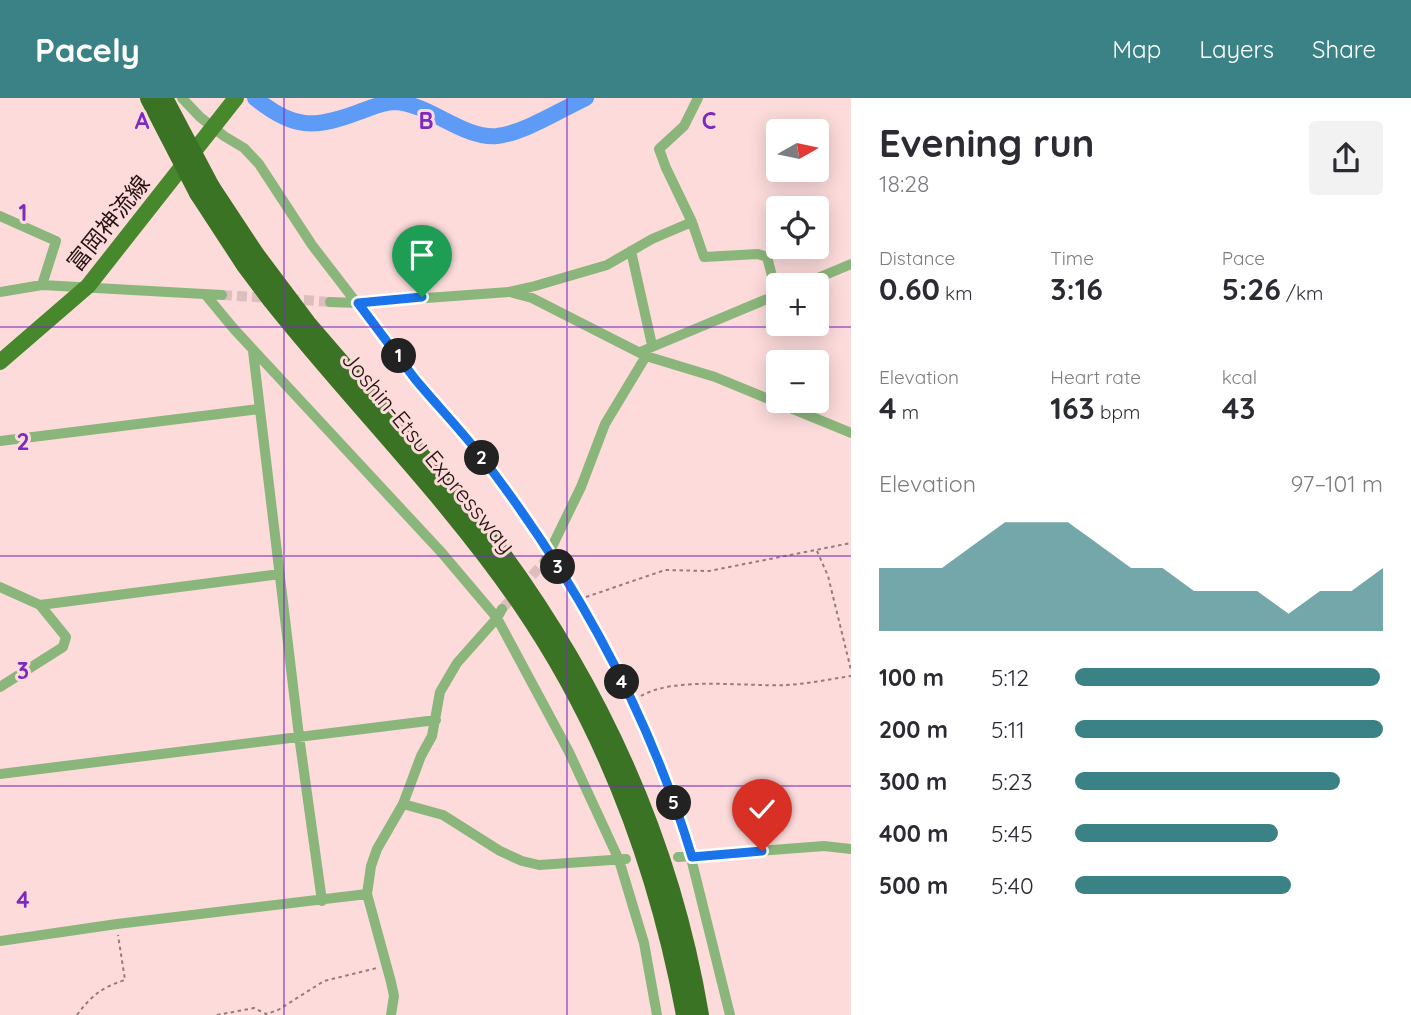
<!DOCTYPE html>
<meta charset="utf-8">
<style>
:root{--surface:#fff;--page:#f2f2f3;--text:#2b2b33;--muted:#7c7c81;--accent:#3a8285}
body{margin:0;font-family:Quicksand,"Noto Sans JP",sans-serif;background:var(--page);color:var(--text);height:100vh;display:flex;flex-direction:column;font-size:26px;white-space:nowrap}
*{box-sizing:border-box;margin:0}
p{font-size:23px;color:var(--muted)}
.icon{flex:none;width:38px;height:38px;fill:none;stroke:currentColor;stroke-width:2;stroke-linecap:round;stroke-linejoin:round}
.map{position:relative;flex:1;overflow:hidden}
.side{display:flex;flex-direction:column;background:var(--surface);width:560px}
.side>*{flex:none}
.needle{width:46px;rotate:81deg}
.buttons{position:absolute;left:766px;top:21px;display:grid;gap:14px}
.buttons a{display:grid;place-items:center;width:63px;height:63px;border-radius:7px;background:var(--surface);box-shadow:0 4px 18px #0003;font-size:35px}
.pin{position:absolute;display:grid;place-items:center;width:60px;height:60px;color:#fff;margin:-72px -30px;border-radius:50% 50% 50% 0;rotate:-45deg;box-shadow:0 0 7px #0007}
.pin .icon{rotate:45deg}
.km{position:absolute;width:35px;height:35px;margin:-18px;border-radius:50%;background:#222;color:#fff;font-size:19px;line-height:35px;text-align:center}
.round{display:grid;place-items:center;flex:none;width:74px;height:74px;border-radius:7px;background:var(--page)}
.overview{display:flex;align-items:center;justify-content:space-between;height:119px;padding:0 28px}
h1{font-size:38px;font-weight:800;line-height:52px}
.figures{display:grid;grid-template-columns:repeat(3,1fr);gap:10px;height:119px;padding:7px 28px}
.figures div{display:grid;align-content:center}
.figures b{font-size:30px;font-weight:800}
.figures small{font-size:19px;font-weight:400}
.figures p{font-size:19px}
.chart{height:196px;padding:14px 28px}
.chart p{display:flex;justify-content:space-between}
.chart svg{width:100%;height:126px;margin-top:7px;fill:var(--accent);opacity:.7}
ul{padding:0 28px;list-style:none;font-size:23px}
li{display:grid;grid-template-columns:112px 84px 1fr;align-items:center;height:52px}
li i{height:18px;border-radius:9px;background:var(--accent)}
header{display:flex;align-items:center;gap:42px;box-sizing:border-box;height:98px;padding:0 35px;background:var(--accent);color:#fff}
header strong{font-size:33px}
nav{display:flex;gap:38px;margin-inline-start:auto;font-size:24px}
main{display:flex;flex:1;min-height:0}
.map>svg:first-child{display:block}
.lines{fill:none;stroke-linecap:round;stroke-linejoin:round}
.river{stroke:#5d9bf7;stroke-width:16}
.street-tunnel{stroke:#ddbdbd;stroke-width:10;stroke-dasharray:10 5;stroke-linecap:butt}
.path{stroke:#967b7b;stroke-width:2;stroke-dasharray:3.5 3.5;stroke-linecap:butt}
.street{stroke:#8ab67b;stroke-width:10}
.primary{stroke:#46882b;stroke-width:16}
.highway{stroke:#3b7324;stroke-width:18}
.highway-bridge{stroke:#3b7324;stroke-width:18}
.route-casing{stroke:#fff;stroke-width:14}
.route{stroke:#1a73e8;stroke-width:9}
.grid{fill:none;stroke:#7b2cbf;stroke-width:2;stroke-opacity:0.55}
.labels{text-anchor:middle;dominant-baseline:central;stroke-width:6;stroke-linejoin:round;paint-order:stroke}
.street-label{font-size:23px;fill:#261213;stroke:#fddbdb}
.grid-label{font-size:23px;text-anchor:middle;font-weight:bold;fill:#7b2cbf;stroke:#fddbdb;stroke-width:6;stroke-linejoin:round;paint-order:stroke}
</style>
<header>
<strong>Pacely</strong>
<nav><a>Map</a><a>Layers</a><a>Share</a></nav>
</header>
<main>
<div class="map">
<svg width="851" height="917" viewBox="0 0 851 917">
<rect width="100%" height="100%" fill="#fddbdb"/>
<g class="lines">
<path class="river" d="M255,0C293,31 314,31 359,14C370,10 383,4 395,4C430,6 463,41 497,38C524,35 560,12 586,0"/>
<path class="street-tunnel" d="M222,197L270,200
M289,201L330,204
M502,511L545,463"/>
<path class="path" d="M817,453L828,478L851,572
M586,499L665,472L709,473L851,445
M641,598C674,578 747,589 786,587C808,586 830,581 851,578
M77,917C91,898 102,889 125,882L118,837
M217,917L254,910L266,916L278,912L324,883L377,870"/>
<path class="street" d="M182,0L200,19L224,38L244,50L259,66L312,147L416,282L478,355L549,455L578,501L632,603L684,732L730,917
M0,118L56,143L42,187
M692,124L704,159L758,156L767,159L777,197
M631,153L652,247
M801,187L851,166
M0,194L42,187L222,197
M513,195L532,200L646,258L715,279L851,335
M205,196L234,231L442,455L497,520L569,654L619,762L644,845L657,917
M330,204L358,205L509,194L535,188L607,167L652,141L692,124L666,70L659,51L684,28L698,0
M253,253L299,638L322,803
M640,254L779,196
M0,343L259,311
M545,463L581,389L605,326L646,258
M0,489L40,507L66,539L63,549L0,589
M40,507L280,476
M0,676L436,622
M403,706L443,717L500,753L522,763L539,767L626,761
M678,759L824,748L851,751
M0,843L117,826L367,796
M391,917L394,898L391,884L367,796L371,768L377,751L403,706L421,658L432,638L440,594L457,565L497,520L502,511"/>
<path class="primary" d="M0,264L88,188L236,0"/>
<path class="highway" d="M211,89L256,157L307,225L475,420C590,567 669,732 700,917
M198,95L245,167L272,203C353,305 447,398 521,506C605,629 658,771 685,917"/>
<path class="highway-bridge" d="M149,0L198,95
M164,0L211,89"/>
</g>
<g class="lines">
<g class="route-casing">
<path id="route" d="M422,199L358,205C377,230 396,256 415,281C435,305 457,328 477,353C571,474 648,612 692,759L762,753"/>
</g>
<use href="#route" class="route"/>
</g>
<path class="grid" d="M284,0V917M567,0V917M0,229H851M0,458H851M0,688H851"/>
<g class="labels">
<g class="street-label">
<text transform="translate(108 125) rotate(-51)">富岡神流線</text>
<text transform="translate(429 354) rotate(50)">Joshin-Etsu Expressway</text>
</g>
</g>
<g class="grid-label">
<text x="142" y="31">A</text>
<text x="426" y="31">B</text>
<text x="709" y="31">C</text>
<text x="23" y="123">1</text>
<text x="23" y="352">2</text>
<text x="23" y="581">3</text>
<text x="23" y="810">4</text>
</g>
</svg>
<div class="buttons">
<a><svg class="needle" viewBox="-14 -14 28 28"><path d="M0-13l5 13h-10z" fill="#e53935"/><path d="M0 13l5-13h-10z" fill="#7c7c81"/></svg></a>
<a><svg class="icon" aria-label="locate" viewBox="0 0 24 24"><circle cx="12" cy="12" r="6"/><path d="M12 2v4M12 18v4M2 12h4M18 12h4"/></svg></a>
<a>+</a>
<a>−</a>
</div>
<div class="pin" style="left:422px;top:199px;background:#1e9e55"><svg class="icon" aria-label="arrive" viewBox="0 0 24 24"><path d="M6 21V4h12l-3 4 3 4H6"/></svg></div>
<div class="pin" style="left:762px;top:753px;background:#d93025"><svg class="icon" aria-label="check" viewBox="0 0 24 24"><path d="M5 12l5 5 9-10"/></svg></div>
<b class="km" style="left:399px;top:258px">1</b>
<b class="km" style="left:482px;top:360px">2</b>
<b class="km" style="left:558px;top:469px">3</b>
<b class="km" style="left:622px;top:584px">4</b>
<b class="km" style="left:674px;top:705px">5</b>
</div>
<section class="side">
<div class="overview"><div><h1>Evening run</h1><p>18:28</p></div><a class="round"><svg class="icon" aria-label="share" viewBox="0 0 24 24"><path d="M12 15V3M7 8l5-5 5 5M5 13v7h14v-7"/></svg></a></div>
<div class="figures">
<div><p>Distance</p><b>0.60<small> km</small></b></div>
<div><p>Time</p><b>3:16</b></div>
<div><p>Pace</p><b>5:26<small> /km</small></b></div>
</div>
<div class="figures">
<div><p>Elevation</p><b>4<small> m</small></b></div>
<div><p>Heart rate</p><b>163<small> bpm</small></b></div>
<div><p>kcal</p><b>43</b></div>
</div>
<div class="chart"><p><span>Elevation</span>97–101 m</p>
<svg viewBox="0 0 160 44" preserveAspectRatio="none"><path d="M0 44V22L10 22L20 22L30 14L40 6L50 6L60 6L70 14L80 22L90 22L100 30L110 30L120 30L130 38L140 30L150 30L160 22V44z"/></svg>
</div>
<ul>
<li><b>100 m</b>5:12<i style="width:99%"></i></li>
<li><b>200 m</b>5:11<i style="width:100%"></i></li>
<li><b>300 m</b>5:23<i style="width:86%"></i></li>
<li><b>400 m</b>5:45<i style="width:66%"></i></li>
<li><b>500 m</b>5:40<i style="width:70%"></i></li>
</ul>
</section>
</main>
